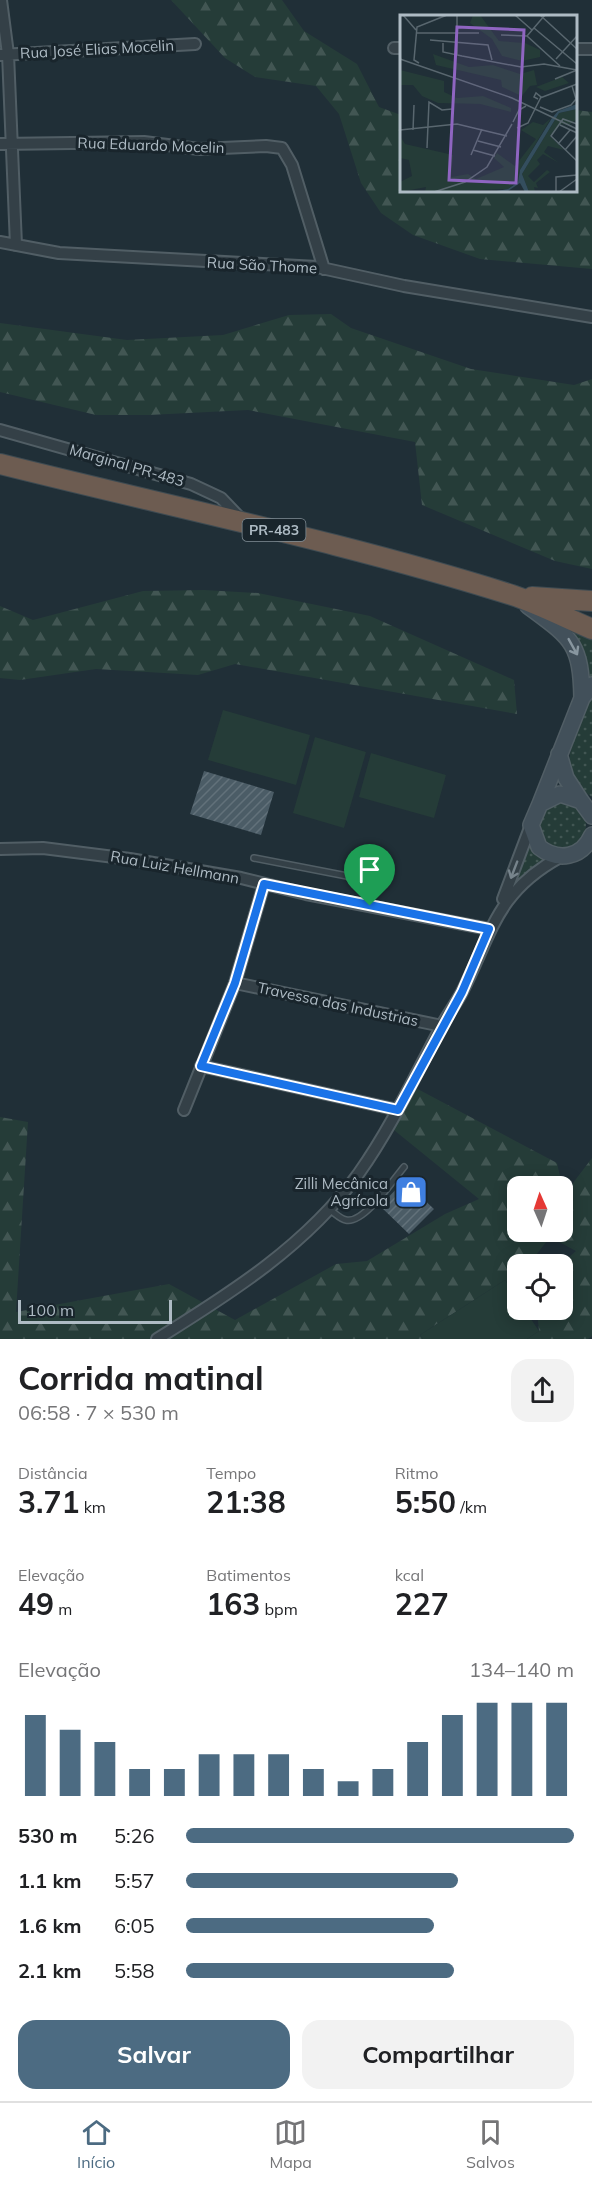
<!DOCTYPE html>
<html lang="pt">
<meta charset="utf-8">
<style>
:root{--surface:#fff;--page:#f2f2f2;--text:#202124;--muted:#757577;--line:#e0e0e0;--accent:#4c6b82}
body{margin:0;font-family:Mulish,sans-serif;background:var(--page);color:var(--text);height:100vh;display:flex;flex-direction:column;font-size:22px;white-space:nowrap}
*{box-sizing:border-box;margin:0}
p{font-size:20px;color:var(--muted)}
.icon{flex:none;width:33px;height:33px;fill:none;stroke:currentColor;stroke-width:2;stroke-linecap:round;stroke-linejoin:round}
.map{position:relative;height:1339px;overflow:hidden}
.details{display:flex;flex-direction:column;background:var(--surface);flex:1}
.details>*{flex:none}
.needle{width:39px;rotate:357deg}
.controls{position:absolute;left:507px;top:1176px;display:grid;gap:12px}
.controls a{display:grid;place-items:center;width:66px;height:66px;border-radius:12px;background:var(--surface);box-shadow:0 3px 15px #0003;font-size:30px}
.scale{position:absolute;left:18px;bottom:15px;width:154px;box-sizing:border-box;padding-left:6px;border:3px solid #aebbc4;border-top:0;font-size:16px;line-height:21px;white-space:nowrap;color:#aebbc4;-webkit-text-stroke:4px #19252c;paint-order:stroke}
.pin{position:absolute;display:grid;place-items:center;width:51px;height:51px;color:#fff;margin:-62px -26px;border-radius:50% 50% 50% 0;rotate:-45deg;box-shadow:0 0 6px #0007}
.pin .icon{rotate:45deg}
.round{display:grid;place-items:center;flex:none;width:63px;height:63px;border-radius:18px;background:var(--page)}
.summary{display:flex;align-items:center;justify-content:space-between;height:102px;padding:0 18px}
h1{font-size:33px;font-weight:700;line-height:45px}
.metrics{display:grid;grid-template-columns:repeat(3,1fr);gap:9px;height:102px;padding:6px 18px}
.metrics div{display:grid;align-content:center}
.metrics b{font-size:30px;font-weight:700}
.metrics small{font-size:16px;font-weight:400}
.metrics p{font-size:16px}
.chart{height:168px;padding:12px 18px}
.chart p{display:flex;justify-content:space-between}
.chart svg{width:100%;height:108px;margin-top:6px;stroke:var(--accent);stroke-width:6}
.action{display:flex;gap:12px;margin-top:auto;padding:12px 18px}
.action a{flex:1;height:69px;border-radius:18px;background:var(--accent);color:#fff;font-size:24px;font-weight:700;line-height:69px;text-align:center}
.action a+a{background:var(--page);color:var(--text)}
ul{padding:0 18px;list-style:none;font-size:20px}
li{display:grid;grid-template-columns:96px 72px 1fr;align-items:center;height:45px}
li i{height:15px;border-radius:8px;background:var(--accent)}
.tab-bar{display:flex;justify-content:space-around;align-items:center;height:84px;border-top:2px solid var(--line);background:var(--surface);font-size:16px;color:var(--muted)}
.tab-bar a{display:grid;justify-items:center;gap:3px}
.tab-bar .on{color:var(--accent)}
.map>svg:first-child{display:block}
.grass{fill:url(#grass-dots)}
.forest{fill:url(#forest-firs);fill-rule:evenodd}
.pitch{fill:#253c38}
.building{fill:url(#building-hatch)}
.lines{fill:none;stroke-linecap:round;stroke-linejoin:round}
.lane-casing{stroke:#515e65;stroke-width:8}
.street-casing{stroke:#515e65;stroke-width:14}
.secondary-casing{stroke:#515e65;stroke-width:18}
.highway-casing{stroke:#3e4b52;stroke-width:22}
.lane{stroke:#344047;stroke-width:5}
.street{stroke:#344047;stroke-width:10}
.secondary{stroke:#42505a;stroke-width:15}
.highway{stroke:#6d5c51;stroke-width:20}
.oneway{stroke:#88969f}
.oneway2{stroke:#77848c}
.route-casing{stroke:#fff;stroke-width:12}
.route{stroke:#1a73e8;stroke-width:8}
.labels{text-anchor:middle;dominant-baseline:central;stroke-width:6;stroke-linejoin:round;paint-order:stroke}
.shield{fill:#19252c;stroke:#818e96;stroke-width:1.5}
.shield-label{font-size:14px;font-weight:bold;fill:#aebbc4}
.street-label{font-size:15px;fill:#aebbc4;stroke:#19252c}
.poi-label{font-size:15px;fill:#aebbc4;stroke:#19252c;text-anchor:end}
.inset-road{fill:none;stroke:#59676f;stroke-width:1.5}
.view{fill:#8f65c1;fill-opacity:0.15;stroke:#8f65c1;stroke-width:3}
.inset-edge{fill:none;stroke:#aebbc4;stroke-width:3}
</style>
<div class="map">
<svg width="592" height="1339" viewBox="0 0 592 1339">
<defs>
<pattern id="grass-dots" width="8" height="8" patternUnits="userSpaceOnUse" patternTransform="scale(1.5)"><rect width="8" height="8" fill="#253c38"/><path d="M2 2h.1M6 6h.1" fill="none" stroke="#425653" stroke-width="1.8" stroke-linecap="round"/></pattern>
<pattern id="forest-firs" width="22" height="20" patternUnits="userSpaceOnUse" patternTransform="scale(1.5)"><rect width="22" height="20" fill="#253c38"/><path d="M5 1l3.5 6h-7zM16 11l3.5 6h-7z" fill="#425653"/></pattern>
<pattern id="building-hatch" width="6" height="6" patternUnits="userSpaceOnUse" patternTransform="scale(1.5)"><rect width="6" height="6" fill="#4b5c66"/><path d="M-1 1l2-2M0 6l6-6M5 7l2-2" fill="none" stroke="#62717a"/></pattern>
</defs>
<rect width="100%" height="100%" fill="#202f37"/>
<path class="grass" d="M561,624L592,636V678L584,690Z
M592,692V797C550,771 578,727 592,692Z
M540 825a23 23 0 1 1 46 0a23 23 0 1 1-46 0Z
M530,840L548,857L511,887Z"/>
<path class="forest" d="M171,0H282L304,31L357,64L379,107L401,115L402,190H576V110L592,112V269L480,259L413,235L381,213L361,183L339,114L316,86L255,77L225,58Z
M331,314L351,328L471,369L574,385L592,379V569L555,561L422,505L415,442L248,410L149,415H96L0,392V323L127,340L223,335L289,315Z
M204,590L258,593L370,616L514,680L517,714L235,664L198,675L96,669L20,680L0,678V606L33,620L143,591Z
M412,1086L557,1163L565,1198L573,1183L592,1158V1336L588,1339H527L539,1331L537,1310H562L561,1264L576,1251L550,1237L529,1264H518L517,1276L509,1285L505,1280L420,1335L423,1339H0V1117L28,1122L16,1312L169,1284L235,1320L336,1264L367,1261L445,1214L479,1199L389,1126ZM518,1186H562V1232H518Z"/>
<path class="pitch" d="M223,710L310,735L296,785L208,760Z
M315,737L366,752L344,828L293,813Z
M371,753L446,775L434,818L359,797Z
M505,1280L517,1298L518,1310H525L539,1331L527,1339H423L420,1335Z"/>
<path class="building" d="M204,771L274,792L261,835L190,814Z
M404,1181L434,1209L409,1234L380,1206Z"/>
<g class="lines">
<g class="lane-casing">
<path id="lane" d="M254,858L347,876L366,890L370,906
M330,1210C335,1213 340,1219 346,1220C364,1224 393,1180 404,1167"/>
</g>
<g class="street-casing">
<path id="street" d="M1,0L8,54L16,245
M394,48H402
M576,49H592
M0,55L195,44
M0,144L144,142L199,149L266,146L282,148L292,165L324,269
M0,242L59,253L317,267L404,286L592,317
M0,430L191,484L221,498L241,519
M0,849L43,848L130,859L241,878L306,894L489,929
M503,899L531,825
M235,983L442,1026
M201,1066L398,1110
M184,1110L235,983L264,884
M157,1339C231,1293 307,1245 359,1173C391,1128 415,1076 441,1027C447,1015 456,1004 462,992C492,933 496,892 560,857"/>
</g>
<g class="secondary-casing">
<path id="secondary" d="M528,606C571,638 581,642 582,698
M559,754L566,778L581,801
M540,804L582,698L592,685
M592,816L581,801L560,794L540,804L531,825L539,847C558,862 582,858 592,835"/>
</g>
<g class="highway-casing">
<path id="highway" d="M0,464C171,507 344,542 512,595C539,604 566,618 592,629
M532,597L592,601"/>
</g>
<use href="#lane" class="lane"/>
<use href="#street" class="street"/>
<use href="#secondary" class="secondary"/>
<use href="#highway" class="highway"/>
</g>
<defs><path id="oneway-shaft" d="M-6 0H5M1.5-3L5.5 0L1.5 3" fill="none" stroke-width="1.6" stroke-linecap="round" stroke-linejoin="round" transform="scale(1.5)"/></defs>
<use class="oneway" href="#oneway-shaft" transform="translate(573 647) rotate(61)"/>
<use class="oneway2" href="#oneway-shaft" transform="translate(514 870) rotate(111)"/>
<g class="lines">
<g class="route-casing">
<path id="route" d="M264,884L489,929L462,992L398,1110L201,1066L235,983Z"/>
</g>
<use href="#route" class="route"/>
</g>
<defs>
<g id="shop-square" transform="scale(1.725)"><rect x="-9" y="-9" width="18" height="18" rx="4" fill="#3f7fe0" stroke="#19252c"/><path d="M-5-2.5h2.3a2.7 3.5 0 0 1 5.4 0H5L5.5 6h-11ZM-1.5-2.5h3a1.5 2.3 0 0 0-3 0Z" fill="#fff"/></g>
</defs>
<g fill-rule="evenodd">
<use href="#shop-square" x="411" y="1192"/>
</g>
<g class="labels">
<rect class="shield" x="242.5" y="519" width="63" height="22" rx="4.5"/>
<g class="shield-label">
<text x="274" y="530">PR-483</text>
</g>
<g class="street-label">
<text transform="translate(97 49) rotate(-3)">Rua José Elias Mocelin</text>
<text transform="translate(151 145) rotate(2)">Rua Eduardo Mocelin</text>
<text transform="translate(262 265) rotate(3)">Rua São Thome</text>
<text transform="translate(127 465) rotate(16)">Marginal PR-483</text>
<text transform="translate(175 867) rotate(10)">Rua Luiz Hellmann</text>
<text transform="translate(338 1004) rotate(12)">Travessa das Industrias</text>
</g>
<g class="poi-label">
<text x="388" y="1183">Zilli Mecânica<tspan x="388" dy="17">Agrícola</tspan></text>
</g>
</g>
<g transform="translate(400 15)">
<rect width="177" height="177" fill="#202f37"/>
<path d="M73,0H80L99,26L125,28L140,35V42L122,46L102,41L92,24L70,8ZM33,39L69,52L93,50L120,59L134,55L137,70L130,71L122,81L117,79L102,72L101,65L36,50ZM0,55L44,66V77L57,83L83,81L111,93V97L80,89L38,88L22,81L13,70H0ZM162,62L169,68L145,76L136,72ZM177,94V104L169,110L160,109L150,121L164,135L148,131L144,137L159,148L143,139L137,145L140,149L128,161L134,167L147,155L150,157L136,168L138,173L134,172L135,177H129L122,159L159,98ZM151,103L120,155L118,166L108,174L25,177L26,172L0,177V167L12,161L9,145L0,143V121L5,129L53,140L51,162L68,159L76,164L104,152L94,143L97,138L115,151L136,124L121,115L133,107L143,110Z" fill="#253c38"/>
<path d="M177,89V94L159,98L122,159L129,177H125L120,168L108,176L91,177L108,174L118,167L120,155L152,103L158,96Z" fill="#344e5e"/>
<path class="inset-road" d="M3,0L16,15M57,0V40M115,0L132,15M140,0L177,34M134,13L177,49M16,18H79M101,20L127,21L160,51M127,21L145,0M30,25L88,30L92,45M43,28V37L62,41L121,52L144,49L177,55M0,44L112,83L177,114M156,44L177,21M19,48L14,45L17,12L47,0M155,64L177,55M140,83L177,69M140,92L152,97L171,90L176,84L172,71M113,107L119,95L126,91M177,109L163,104L151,121L177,146M160,110L177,118M117,113L128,108L141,82L136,78L134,82L138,84M0,115L57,109L107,121M13,115L14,90M78,126L101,132M158,129L170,115M27,133L29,87L42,95L52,94M73,135L95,141M165,135L177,121M71,140L82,114M34,177L65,167L87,152L112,109M156,177V162L177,160M159,177L177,164"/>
<path class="view" d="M57,12L124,15L116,168L49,165Z"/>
<rect width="177" height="177" class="inset-edge"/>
</g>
</svg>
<div class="controls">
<a><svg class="needle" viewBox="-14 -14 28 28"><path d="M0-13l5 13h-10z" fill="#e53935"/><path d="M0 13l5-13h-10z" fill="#757577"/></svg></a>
<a><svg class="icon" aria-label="locate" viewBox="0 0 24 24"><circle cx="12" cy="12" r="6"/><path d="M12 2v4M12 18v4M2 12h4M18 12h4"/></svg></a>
</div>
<div class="scale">100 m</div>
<div class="pin" style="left:370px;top:906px;background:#1e9e55"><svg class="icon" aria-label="arrive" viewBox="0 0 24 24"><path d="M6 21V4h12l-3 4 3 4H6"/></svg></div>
</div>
<section class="details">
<div class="summary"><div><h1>Corrida matinal</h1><p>06:58 · 7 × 530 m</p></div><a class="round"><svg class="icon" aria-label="share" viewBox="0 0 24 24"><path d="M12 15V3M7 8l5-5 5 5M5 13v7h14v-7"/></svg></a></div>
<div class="metrics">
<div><p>Distância</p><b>3.71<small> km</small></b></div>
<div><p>Tempo</p><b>21:38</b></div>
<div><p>Ritmo</p><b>5:50<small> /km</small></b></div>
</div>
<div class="metrics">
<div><p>Elevação</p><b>49<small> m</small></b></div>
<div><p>Batimentos</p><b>163<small> bpm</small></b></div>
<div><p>kcal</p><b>227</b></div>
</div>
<div class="chart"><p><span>Elevação</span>134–140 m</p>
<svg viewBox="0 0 160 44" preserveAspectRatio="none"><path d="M5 44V11M15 44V17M25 44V22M35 44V33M45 44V33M55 44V27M65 44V27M75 44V27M85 44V33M95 44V38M105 44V33M115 44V22M125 44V11M135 44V6M145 44V6M155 44V6"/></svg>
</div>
<ul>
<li><b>530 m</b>5:26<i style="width:100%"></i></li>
<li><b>1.1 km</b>5:57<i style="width:70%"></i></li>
<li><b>1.6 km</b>6:05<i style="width:64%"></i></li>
<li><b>2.1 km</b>5:58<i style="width:69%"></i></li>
</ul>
<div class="action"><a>Salvar</a><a>Compartilhar</a></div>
</section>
<nav class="tab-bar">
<a class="on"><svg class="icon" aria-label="home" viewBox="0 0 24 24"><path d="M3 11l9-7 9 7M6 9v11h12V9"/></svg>Início</a>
<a><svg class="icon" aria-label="map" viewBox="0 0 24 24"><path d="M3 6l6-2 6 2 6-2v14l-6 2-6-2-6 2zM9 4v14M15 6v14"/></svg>Mapa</a>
<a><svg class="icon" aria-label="saved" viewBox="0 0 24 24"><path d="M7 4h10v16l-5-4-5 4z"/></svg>Salvos</a>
</nav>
